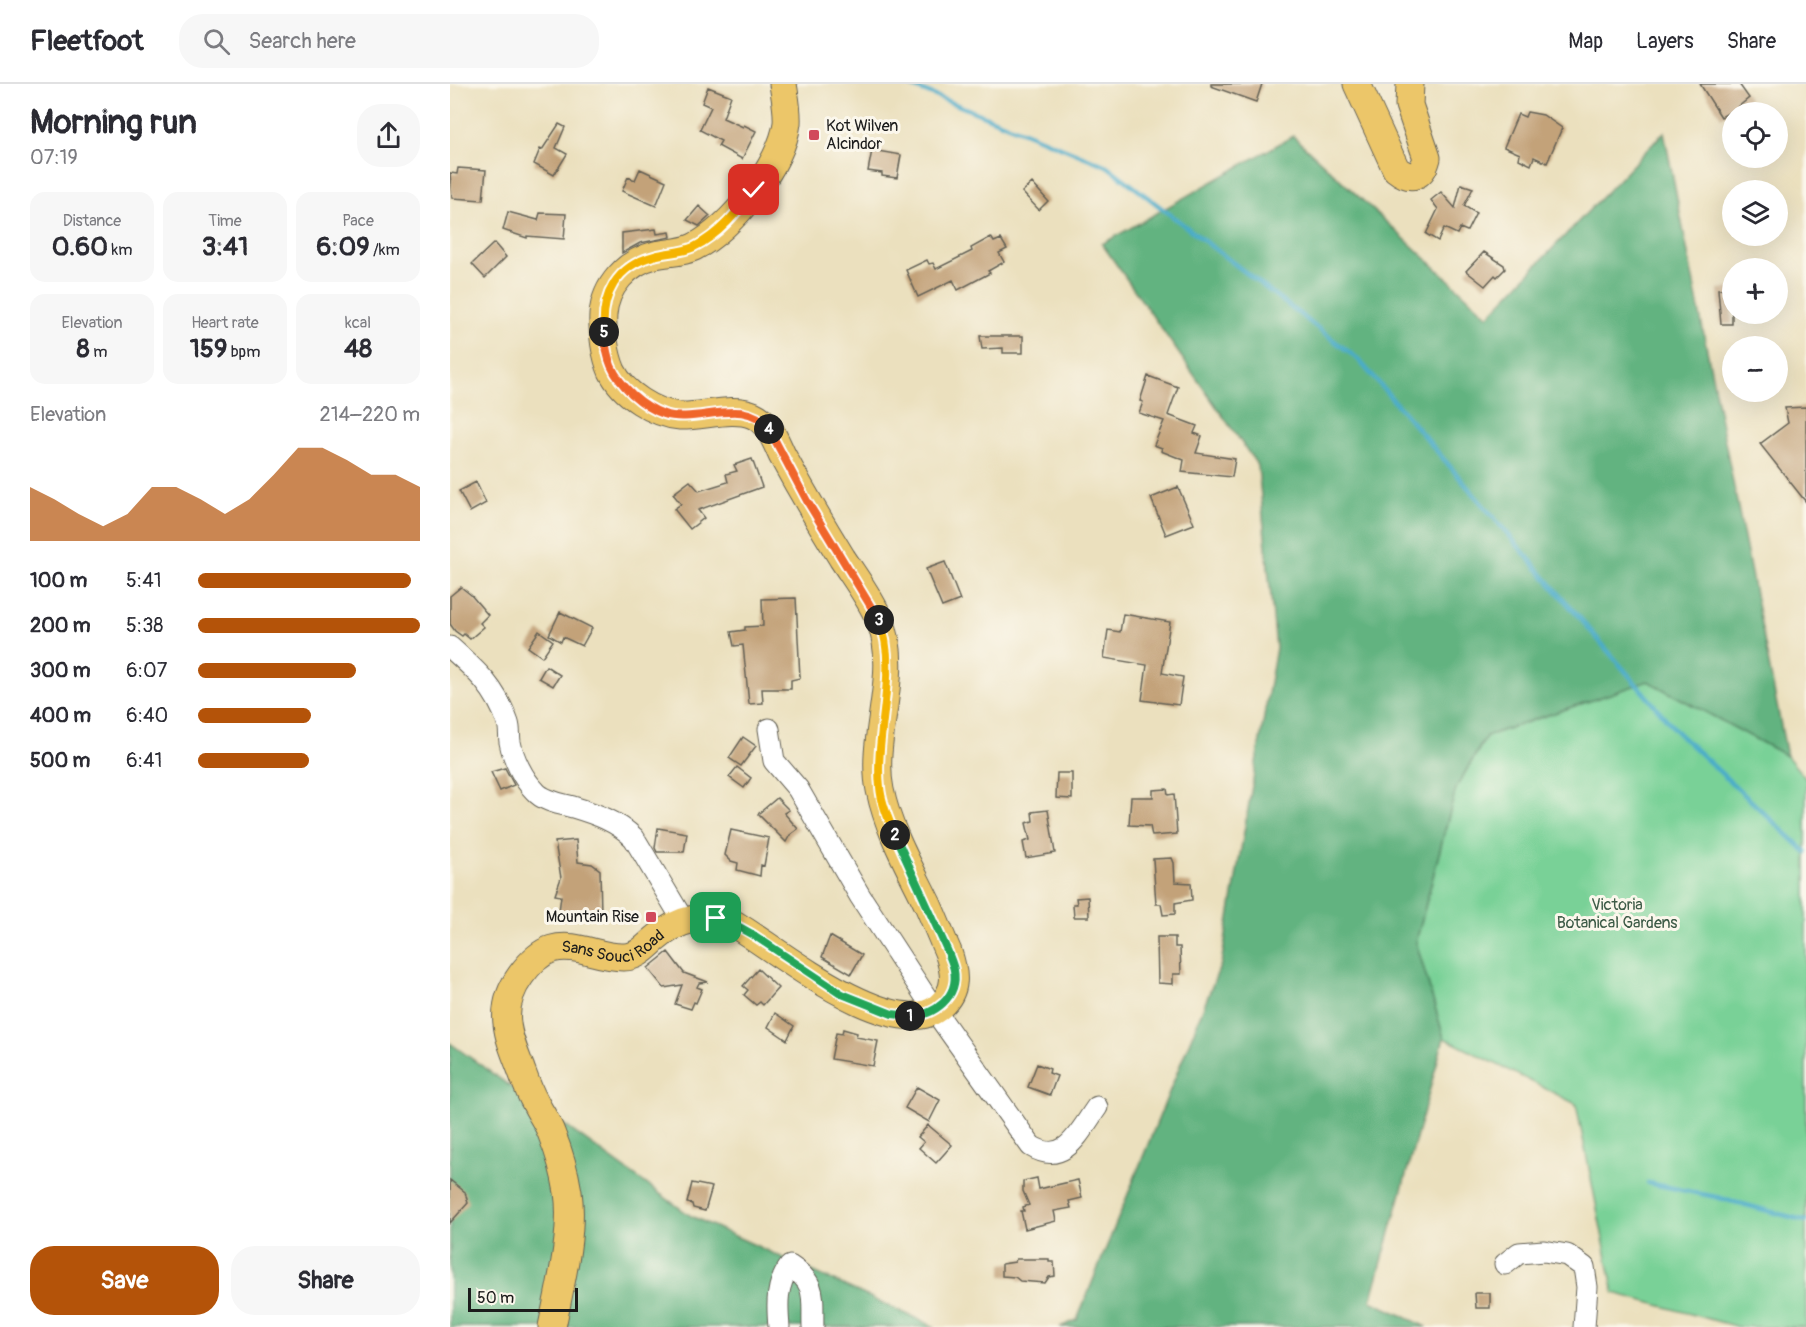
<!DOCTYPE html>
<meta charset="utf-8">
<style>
:root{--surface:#fff;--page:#f7f7f7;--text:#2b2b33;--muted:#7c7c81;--line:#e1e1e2;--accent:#b45309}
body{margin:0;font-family:Pangolin,sans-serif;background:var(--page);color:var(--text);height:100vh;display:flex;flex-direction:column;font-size:22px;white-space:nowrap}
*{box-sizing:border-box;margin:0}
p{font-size:20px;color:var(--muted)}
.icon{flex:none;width:33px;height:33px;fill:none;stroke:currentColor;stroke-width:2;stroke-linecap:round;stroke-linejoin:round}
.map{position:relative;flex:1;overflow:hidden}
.drawer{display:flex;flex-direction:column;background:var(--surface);width:450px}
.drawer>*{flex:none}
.buttons{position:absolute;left:1272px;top:18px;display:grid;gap:12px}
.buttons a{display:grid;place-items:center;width:66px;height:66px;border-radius:50%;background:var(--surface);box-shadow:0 6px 24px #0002;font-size:30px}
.scale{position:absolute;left:18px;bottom:15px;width:110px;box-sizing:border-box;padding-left:6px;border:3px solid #1c1c1c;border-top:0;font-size:16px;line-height:21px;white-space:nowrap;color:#1c1c1c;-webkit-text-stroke:4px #fbf7ec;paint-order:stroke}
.pin{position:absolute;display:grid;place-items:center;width:51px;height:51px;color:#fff;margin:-26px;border-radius:12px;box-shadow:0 3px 9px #0006}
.km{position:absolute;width:30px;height:30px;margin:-15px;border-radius:50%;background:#222;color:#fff;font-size:16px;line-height:30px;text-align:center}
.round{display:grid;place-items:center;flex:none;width:63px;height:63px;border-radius:24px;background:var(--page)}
.overview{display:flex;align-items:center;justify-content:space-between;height:102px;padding:0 30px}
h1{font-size:33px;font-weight:800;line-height:45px}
.figures{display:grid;grid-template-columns:repeat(3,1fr);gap:9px;height:102px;padding:6px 30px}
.figures div{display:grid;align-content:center;border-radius:15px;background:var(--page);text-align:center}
.figures b{font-size:26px;font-weight:800}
.figures small{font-size:16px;font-weight:400}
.figures p{font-size:16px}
.chart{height:168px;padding:12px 30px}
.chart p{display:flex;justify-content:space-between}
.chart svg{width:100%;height:108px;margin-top:6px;fill:var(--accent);opacity:.7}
.button{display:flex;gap:12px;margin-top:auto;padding:12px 30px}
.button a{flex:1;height:69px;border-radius:24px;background:var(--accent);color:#fff;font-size:24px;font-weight:800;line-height:69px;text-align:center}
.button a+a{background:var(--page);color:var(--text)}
ul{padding:0 30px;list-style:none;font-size:20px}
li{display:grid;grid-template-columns:96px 72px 1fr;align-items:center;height:45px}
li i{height:15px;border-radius:8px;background:var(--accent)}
header{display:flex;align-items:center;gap:36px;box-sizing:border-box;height:84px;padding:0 30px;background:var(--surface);border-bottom:2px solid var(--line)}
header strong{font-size:28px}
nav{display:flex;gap:33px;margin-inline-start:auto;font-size:21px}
.search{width:420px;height:54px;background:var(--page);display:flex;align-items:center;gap:15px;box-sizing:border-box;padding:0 21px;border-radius:24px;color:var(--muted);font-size:22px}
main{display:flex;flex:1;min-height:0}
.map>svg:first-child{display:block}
.green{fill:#79d197;stroke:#4a765a;stroke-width:1.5}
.forest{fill:#62b380;stroke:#3f684e;stroke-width:1.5}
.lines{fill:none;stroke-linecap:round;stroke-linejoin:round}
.stream{stroke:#4aacc9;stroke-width:4.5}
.building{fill:#c3a279}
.minor-casing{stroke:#646155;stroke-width:23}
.major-casing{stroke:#646155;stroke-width:29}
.minor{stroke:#fff;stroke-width:21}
.major{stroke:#ecc669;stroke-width:27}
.split-1-casing{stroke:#fff;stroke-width:12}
.split-2-casing{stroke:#fff;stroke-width:12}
.split-3-casing{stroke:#fff;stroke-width:12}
.split-4-casing{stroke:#fff;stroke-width:12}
.split-5-casing{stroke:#fff;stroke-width:12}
.split-6-casing{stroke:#fff;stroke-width:12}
.split-1{stroke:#22a559;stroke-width:8}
.split-2{stroke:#22a559;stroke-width:8}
.split-3{stroke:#f5b400;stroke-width:8}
.split-4{stroke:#f0652b;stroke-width:8}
.split-5{stroke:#f0652b;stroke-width:8}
.split-6{stroke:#f5b400;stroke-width:8}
.poi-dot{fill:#d1495b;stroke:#fbf7ec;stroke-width:2}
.labels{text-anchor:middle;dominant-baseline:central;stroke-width:6;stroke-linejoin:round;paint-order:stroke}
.poi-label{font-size:16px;fill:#1c1c1c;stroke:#fbf7ec;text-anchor:start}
.park-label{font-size:16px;fill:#3d5b47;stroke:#fbf7ec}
.street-label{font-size:16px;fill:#1c1c1c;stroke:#fbf7ec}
</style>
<header>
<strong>Fleetfoot</strong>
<div class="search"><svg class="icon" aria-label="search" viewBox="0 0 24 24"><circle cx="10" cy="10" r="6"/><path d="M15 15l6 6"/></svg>Search here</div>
<nav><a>Map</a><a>Layers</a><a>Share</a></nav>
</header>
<main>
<section class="drawer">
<div class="overview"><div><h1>Morning run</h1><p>07:19</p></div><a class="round"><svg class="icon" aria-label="share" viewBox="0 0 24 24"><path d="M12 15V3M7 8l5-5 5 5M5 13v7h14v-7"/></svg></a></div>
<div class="figures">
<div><p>Distance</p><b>0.60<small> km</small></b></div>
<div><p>Time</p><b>3:41</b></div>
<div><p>Pace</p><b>6:09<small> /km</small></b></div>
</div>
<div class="figures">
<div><p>Elevation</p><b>8<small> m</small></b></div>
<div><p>Heart rate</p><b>159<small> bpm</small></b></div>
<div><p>kcal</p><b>48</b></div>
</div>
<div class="chart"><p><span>Elevation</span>214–220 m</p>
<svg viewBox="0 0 160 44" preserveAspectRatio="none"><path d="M0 44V22L10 27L20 33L30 38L40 33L50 22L60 22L70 27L80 33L90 27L100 17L110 6L120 6L130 11L140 17L150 17L160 22V44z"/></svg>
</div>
<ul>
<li><b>100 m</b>5:41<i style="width:96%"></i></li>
<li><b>200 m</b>5:38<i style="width:100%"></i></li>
<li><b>300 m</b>6:07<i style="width:71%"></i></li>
<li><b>400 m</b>6:40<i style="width:51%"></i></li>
<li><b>500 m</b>6:41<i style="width:50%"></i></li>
</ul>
<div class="button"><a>Save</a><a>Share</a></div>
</section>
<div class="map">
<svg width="1356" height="1243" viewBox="0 0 1356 1243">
<rect width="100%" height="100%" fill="#fbf7ec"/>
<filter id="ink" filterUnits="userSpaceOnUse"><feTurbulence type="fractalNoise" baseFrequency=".0167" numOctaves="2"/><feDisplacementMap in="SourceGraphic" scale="12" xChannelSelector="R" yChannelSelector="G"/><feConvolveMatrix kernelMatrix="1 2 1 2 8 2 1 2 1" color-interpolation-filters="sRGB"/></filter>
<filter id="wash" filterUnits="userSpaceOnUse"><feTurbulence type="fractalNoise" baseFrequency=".008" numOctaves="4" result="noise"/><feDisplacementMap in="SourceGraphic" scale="24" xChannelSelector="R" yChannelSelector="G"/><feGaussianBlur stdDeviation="1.35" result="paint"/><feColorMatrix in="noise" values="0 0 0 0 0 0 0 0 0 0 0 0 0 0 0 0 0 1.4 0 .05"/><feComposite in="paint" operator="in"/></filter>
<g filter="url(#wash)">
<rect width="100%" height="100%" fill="#ebe0be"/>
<path class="green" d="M1198,597L1337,672L1356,695V1243H1288L1164,1209L1126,1020L994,954L966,858L1006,704L1037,652Z"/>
<path class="forest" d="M1214,48L1337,672L1198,597L1036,652L1006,704L966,858L994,954L921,1217L977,1243H610L627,1236L771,880L826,564L808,382L652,160L843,52L1038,232Z
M0,959L241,1132L485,1243H0Z"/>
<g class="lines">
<path class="stream" d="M456,0L657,82L908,275L1229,650L1356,768
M1198,1099L1266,1113L1356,1137"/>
</g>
<g id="blocks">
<path class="building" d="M761,0H812L806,18L761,2Z
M1250,0H1289L1299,14L1288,23V24L1271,33Z
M258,3L281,12L273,34L293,43L294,41L306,47L292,75L268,62L271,57L250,46L261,23L252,19Z
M1077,28L1093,31L1112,44L1097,79L1084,73L1081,81L1069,75L1070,70L1054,63L1068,30L1075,33Z
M109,40L115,43L106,64L117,70L104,91L84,80L90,65L92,66Z
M422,66L451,71L447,94L432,92V89L418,87Z
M8,84L36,86L33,116L2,114L0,89L7,90Z
M190,85L216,97L206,122L172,107L178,93L185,96Z
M582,99L598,117L589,126L572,108Z
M1011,100L1023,104L1014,122L1026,129L1017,147L1010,144L1007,150L994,144L988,157L976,150L988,125L981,116L991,108L1005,124Z
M249,122L260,132L249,142L237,136Z
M58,128L88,136L90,129L116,130L114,155L77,152V154L53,146Z
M206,145L207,150L220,148L221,153L190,159L172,169V149Z
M541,153L544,158L551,155L557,165L549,169L554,178L538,187L540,189L508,206L503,196L468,213L456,186L477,176L479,180L483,179L486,185L522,167L521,164Z
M44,159L56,173L35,194L22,180Z
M1034,168L1054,181L1055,185L1047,193L1045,191L1035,202L1016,187Z
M1282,204V240H1271L1268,205Z
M530,252H573V269H553V264L532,265Z
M698,292L728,303L718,331L747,342L744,349L752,352L746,369L785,375L782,393L732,388L734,376L711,367L712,364L704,361L714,337L689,329L693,318L690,317Z
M1356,323V418L1310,360L1338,339L1335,324Z
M302,375L312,403L248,426L254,434L240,445L224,425L231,420L223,410L240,397L249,407L278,398L276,390L287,387L284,381Z
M26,398L36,419L20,428L9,407Z
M728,403L744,440L716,451L701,414Z
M495,478L510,516L492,523L476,485Z
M11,503L21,511L38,531L30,539L34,543L20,555L14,550L12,552L5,547L0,540V512Z
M346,514L350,594L341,596V605H312L313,619L299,620L293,561L284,562L281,548L295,546V543L313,542L312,515Z
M110,528L142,544L132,562L113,553L111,558L99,551Z
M673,530L720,538L712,589L733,593L729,621L692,616L697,581L654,574L658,546L670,548Z
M89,547L103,557L92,573L78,563Z
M96,582L110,591L103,602L89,594Z
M293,653L306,662L291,682L279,674Z
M287,683L301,694L294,704L279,693Z
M55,684L64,701L50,707L41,688Z
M607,689H622V715L606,714Z
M717,705L718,711L724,710L727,750L702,752L700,742L679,741L681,713H703V706Z
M327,714L339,726L334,729L348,745L340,751L336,758L308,730Z
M598,726L605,769L576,774L573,758L580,756L576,739L583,737L582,728Z
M208,744L237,749L234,768H207L205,764Z
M281,746L319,754L314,782L311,781L310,792L287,786L288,779L281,777L275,771Z
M126,756L128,778L142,780L150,786L151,830L109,827L111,812L105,811L111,794L105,758Z
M722,774L724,779L725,798L741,799L742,816L725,819V830L713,831L711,820H706L703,775Z
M638,813L639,833H624L623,820H627L626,814Z
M380,852L412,871L401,890L372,873Z
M707,853H725V863H730L731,890H723V900L708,899Z
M218,868L234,889L258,898L249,899L247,903L252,905L246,919L244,918L241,925L225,920L232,901L214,904L198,884Z
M308,885L328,904L313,921L310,918L306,921L294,911L298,906L293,902Z
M325,929L344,942L337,956L318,943Z
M393,945L407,949L406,953L428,957L423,982L381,975L386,949L392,950Z
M587,980L600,985L599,989L607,992L600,1011L578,1003Z
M467,1003L490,1016L479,1038L455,1024Z
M478,1041L502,1061L486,1079L469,1064L474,1058L468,1053Z
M587,1094L589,1105L628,1096L632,1114L619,1117L621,1124L604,1127L606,1137L575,1145L571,1127H574L573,1123L579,1121L573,1107V1097Z
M0,1096L15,1108L18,1119L0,1139Z
M242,1099L262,1103L255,1127L243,1124L242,1120L237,1119Z
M566,1175H599V1178H604L605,1192L599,1193L595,1199L570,1197L565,1193L552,1192V1180L565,1178Z
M1025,1209H1040V1224H1026Z"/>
</g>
</g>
<g filter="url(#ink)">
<use href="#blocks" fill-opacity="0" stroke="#646155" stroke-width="1.5"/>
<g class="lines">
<g class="minor-casing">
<path id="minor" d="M0,563C27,587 46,604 58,639C60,645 59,651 60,658C63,674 73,695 85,707C93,717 111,720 123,723C146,730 167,737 184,754L233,836
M319,645L324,677L348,705L410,812L485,927L581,1062C615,1083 629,1048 647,1023
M1055,1180L1069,1169L1094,1167L1117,1171L1134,1183L1137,1203L1134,1243
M329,1243C327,1220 326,1201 340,1182C368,1200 362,1213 363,1243"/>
</g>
<g class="major-casing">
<g id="major">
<path d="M907,0L946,85C961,97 972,93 977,74L959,21L960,0"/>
<path id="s1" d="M102,1243C110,1203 124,1148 118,1108C115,1089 109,1068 102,1051C98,1039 90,1029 85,1018C79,1008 75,996 71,985C57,950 47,924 71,891C79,880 89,869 102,865C126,858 149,874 174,873C187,873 195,864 204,856C230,833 252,830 284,840C325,864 445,963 490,922C508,906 505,889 498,868C491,852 485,837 478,821C460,784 438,746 430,706C419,653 452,589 430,537C421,515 405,494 392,474C371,440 351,406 332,371C325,356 319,338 303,331C283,322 252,333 230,332C205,330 173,310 162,287C155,271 152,248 153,231C155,202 177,178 205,171C219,168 231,169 244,163C281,145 332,81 337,39C338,27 335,13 333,0"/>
</g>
</g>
<use href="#minor" class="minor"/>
<use href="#major" class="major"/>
</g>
</g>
<g class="lines" filter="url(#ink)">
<g class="split-1-casing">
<path id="split-1" d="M266,834L284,840L302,850L392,910L442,930L460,932"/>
</g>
<g class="split-2-casing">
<path id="split-2" d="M445,751L498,868C500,874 503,880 504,886C509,913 484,932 460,932"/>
</g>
<g class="split-3-casing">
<path id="split-3" d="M429,536C450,583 424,651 430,703C431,719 439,736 445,751"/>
</g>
<g class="split-4-casing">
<path id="split-4" d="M319,345L357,417L429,536"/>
</g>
<g class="split-5-casing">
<path id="split-5" d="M154,248C157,276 161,290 182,310C191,318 202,326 214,330C248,341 295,310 319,345"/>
</g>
<g class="split-6-casing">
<path id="split-6" d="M154,248C151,211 166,182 204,172C218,168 231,169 244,163C270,150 287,128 304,106"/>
</g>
<use href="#split-1" class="split-1"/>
<use href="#split-2" class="split-2"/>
<use href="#split-3" class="split-3"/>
<use href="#split-4" class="split-4"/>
<use href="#split-5" class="split-5"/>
<use href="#split-6" class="split-6"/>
</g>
<g class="poi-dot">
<rect x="358" y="45" width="12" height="12" rx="3"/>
<rect x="195" y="827" width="12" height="12" rx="3"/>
</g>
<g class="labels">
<g class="poi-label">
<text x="376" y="42">Kot Wilven<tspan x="376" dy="18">Alcindor</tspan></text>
<text x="189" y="833" text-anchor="end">Mountain Rise</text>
</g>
<g class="park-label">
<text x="1167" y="821">Victoria<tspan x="1167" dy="18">Botanical Gardens</tspan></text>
</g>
<g class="street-label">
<text stroke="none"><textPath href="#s1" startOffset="474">Sans Souci Road</textPath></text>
</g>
</g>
</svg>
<div class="buttons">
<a><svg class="icon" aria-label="locate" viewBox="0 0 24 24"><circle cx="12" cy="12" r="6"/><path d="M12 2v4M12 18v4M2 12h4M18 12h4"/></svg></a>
<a><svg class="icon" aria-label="layers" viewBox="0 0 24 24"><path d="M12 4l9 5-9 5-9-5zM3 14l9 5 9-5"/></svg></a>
<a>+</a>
<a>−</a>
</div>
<div class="scale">50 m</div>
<div class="pin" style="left:266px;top:834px;background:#1e9e55"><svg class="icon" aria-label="arrive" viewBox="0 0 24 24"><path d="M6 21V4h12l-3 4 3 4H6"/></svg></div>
<div class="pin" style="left:304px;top:106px;background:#d93025"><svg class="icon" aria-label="check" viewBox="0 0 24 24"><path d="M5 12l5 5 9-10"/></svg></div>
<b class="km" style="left:460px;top:932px">1</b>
<b class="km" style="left:445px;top:751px">2</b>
<b class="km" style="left:429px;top:536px">3</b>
<b class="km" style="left:319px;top:345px">4</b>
<b class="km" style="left:154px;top:248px">5</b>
</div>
</main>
